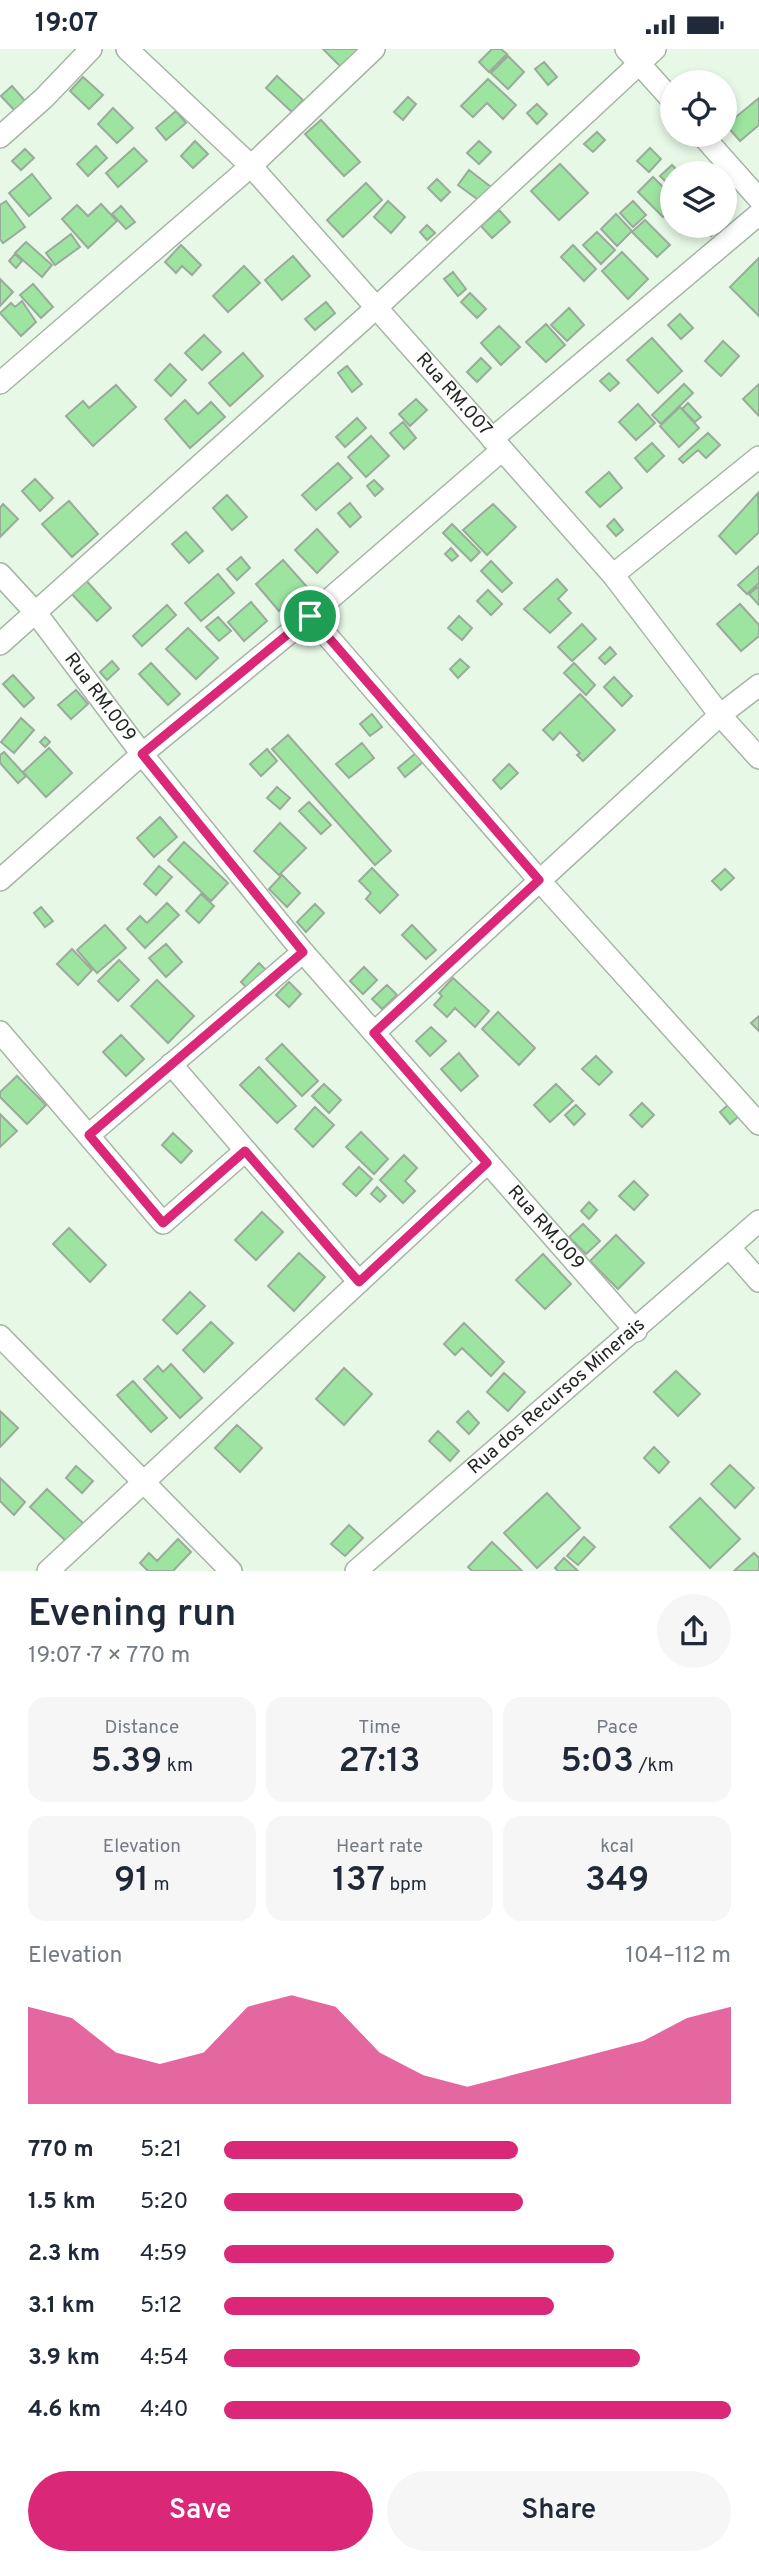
<!DOCTYPE html>
<meta charset="utf-8">
<style>
:root{--surface:#fff;--page:#f6f6f7;--text:#1f2937;--muted:#747a83;--accent:#db2777}
body{margin:0;font-family:Overpass,sans-serif;background:var(--page);color:var(--text);height:100vh;display:flex;flex-direction:column;font-size:26px;white-space:nowrap}
*{box-sizing:border-box;margin:0}
p{font-size:23px;color:var(--muted)}
.icon{flex:none;width:38px;height:38px;fill:none;stroke:currentColor;stroke-width:2;stroke-linecap:round;stroke-linejoin:round}
.map{position:relative;height:1522px;overflow:hidden}
.side{display:flex;flex-direction:column;background:var(--surface);flex:1}
.side>*{flex:none}
.tools{position:absolute;left:660px;top:21px;display:grid;gap:14px}
.tools a{display:grid;place-items:center;width:77px;height:77px;border-radius:50%;background:var(--surface);box-shadow:0 4px 10px #0003;font-size:35px}
.pin{position:absolute;display:grid;place-items:center;width:60px;height:60px;color:#fff;margin:-30px;border:4px solid #fff;border-radius:50%;box-shadow:0 2px 7px #0007}
.round{display:grid;place-items:center;flex:none;width:74px;height:74px;border-radius:37px;background:var(--page)}
.headline{display:flex;align-items:center;justify-content:space-between;height:119px;padding:0 28px}
h1{font-size:38px;font-weight:600;line-height:52px}
.stats{display:grid;grid-template-columns:repeat(3,1fr);gap:10px;height:119px;padding:7px 28px}
.stats div{display:grid;align-content:center;border-radius:18px;background:var(--page);text-align:center}
.stats b{font-size:35px;font-weight:600}
.stats small{font-size:19px;font-weight:400}
.stats p{font-size:19px}
.chart{height:196px;padding:14px 28px}
.chart p{display:flex;justify-content:space-between}
.chart svg{width:100%;height:126px;margin-top:7px;fill:var(--accent);opacity:.7}
.cta{display:flex;gap:14px;margin-top:auto;padding:14px 28px}
.cta a{flex:1;height:80px;border-radius:42px;background:var(--accent);color:#fff;font-size:28px;font-weight:600;line-height:80px;text-align:center}
.cta a+a{background:var(--page);color:var(--text)}
ul{padding:0 28px;list-style:none;font-size:23px}
li{display:grid;grid-template-columns:112px 84px 1fr;align-items:center;height:52px}
li i{height:18px;border-radius:9px;background:var(--accent)}
.status{display:flex;justify-content:space-between;align-items:center;height:49px;padding:0 35px;background:var(--surface);direction:ltr}
.status svg{height:19px;fill:currentColor}
.map>svg:first-child{display:block}
.building{fill:#9de4a0;stroke:#9bab9b;stroke-width:2}
.lines{fill:none;stroke-linecap:round;stroke-linejoin:round}
.minor-casing{stroke:#a6b6a6;stroke-width:24}
.minor{stroke:#fff;stroke-width:21}
.route-casing{stroke:#fff;stroke-width:14}
.route{stroke:#db2777;stroke-width:9}
.labels{text-anchor:middle;dominant-baseline:central;stroke-width:5;stroke-linejoin:round;paint-order:stroke}
.street-label{font-size:19px;fill:#212721;stroke:#e7f8e7}
</style>
<div class="status"><b>19:07</b><svg viewBox="0 0 49 12"><path d="M0 12V9h3v3zM5 12V6h3v6zM10 12V3h3v9zM15 12V0h3v12zM26 1h20v11H26zM47 4h2v5h-2z"/></svg></div>
<div class="map">
<svg width="759" height="1522" viewBox="0 0 759 1522">
<rect width="100%" height="100%" fill="#e7f8e7"/>
<path class="building" d="M323,0H361L342,19Z
M492,0H501L507,5L489,23L479,13Z
M508,7L524,23L508,40L491,24Z
M544,13L557,28L548,36L535,20Z
M277,27L303,51L292,63L266,39Z
M83,28L103,46L89,60L70,42Z
M488,30L516,56L503,70L487,54L473,68L461,57Z
M12,37L26,53L16,63L1,47Z
M408,48L416,55L403,71L394,63Z
M759,49V76L740,92L726,76Z
M537,55L547,65L537,75L527,64Z
M113,59L133,79L117,94L98,75Z
M176,62L186,74L166,91L156,79Z
M321,71L360,113L344,127L305,85Z
M597,83L605,91L593,103L584,95Z
M195,92L208,105L193,119L181,107Z
M479,92L491,103L479,115L467,104Z
M96,97L107,109L88,127L77,115Z
M134,99L147,112L118,138L106,124Z
M650,99L661,110L649,123L637,112Z
M25,100L34,109L21,121L12,112Z
M560,115L588,144L559,171L531,142Z
M672,116L680,124H672L669,136L660,127Z
M469,121L491,138L480,152L458,136Z
M32,125L51,149L29,167L9,144Z
M653,128L672,147V159L663,168L638,143Z
M437,130L450,143L441,152L428,139Z
M366,134L382,151L343,188L327,171Z
M6,152L25,178L3,194L0,190V156Z
M388,152L405,168L391,184L374,168Z
M633,152L646,166L633,178L620,164Z
M101,155L117,172L88,199L62,170L77,156L88,167Z
M121,157L135,173L126,180L112,165Z
M499,161L510,173L492,189L481,177Z
M616,165L632,182L617,197L601,180Z
M645,171L670,196L657,208L632,183Z
M427,176L435,184L427,191L420,183Z
M701,177H722L711,187Z
M597,183L615,201L601,215L583,196Z
M71,185L80,198L55,216L46,204Z
M26,193L52,216L42,228L15,204Z
M181,196L201,216L192,226L182,217L176,224L165,213Z
M573,196L596,220L584,232L561,208Z
M622,203L648,230L628,250L602,222Z
M15,205L22,212L16,219L9,212Z
M293,207L310,227L282,251L265,231Z
M759,209V267L730,238Z
M244,217L260,234L228,263L213,247Z
M453,223L466,240L458,247L444,230Z
M0,230L13,243L0,257Z
M33,235L53,258L41,269L20,246Z
M470,244L486,260L477,269L461,253Z
M22,252L36,273L21,287L0,264L11,254L15,258Z
M326,253L335,264L315,281L305,270Z
M569,259L584,276L567,292L551,276Z
M680,265L693,279L681,290L668,276Z
M546,275L565,296L546,313L526,293Z
M499,277L520,298L501,316L481,294Z
M204,286L221,303L202,321L185,304Z
M652,289L682,322L658,344L627,311Z
M723,292L739,307L721,327L705,312Z
M243,304L263,327L230,357L209,334Z
M481,309L491,319L477,333L467,323Z
M170,315L186,331L171,347L155,331Z
M347,317L362,335L352,343L338,324Z
M609,324L619,334L610,342L600,332Z
M684,335L693,344L661,375L652,366Z
M759,335V367L743,350Z
M116,336L136,358L93,397L66,367L83,352L89,359Z
M416,350L427,361L410,377L399,365Z
M185,351L198,365L211,353L225,368L190,399L165,370Z
M688,354L701,368L695,373L682,360Z
M638,355L655,374L636,391L619,373Z
M680,358L699,379L679,398L660,377Z
M357,369L366,379L345,398L336,388Z
M403,373L416,389L404,400L390,384Z
M708,384L720,396L706,409L698,401L683,414L679,410Z
M371,387L389,407L366,428L348,408Z
M652,394L664,407L647,423L635,409Z
M338,414L352,429L316,461L302,446Z
M609,423L622,439L600,458L586,443Z
M35,430L53,449L40,462L22,442Z
M374,431L383,440L375,447L367,437Z
M758,444L759,483L736,505L719,487Z
M227,446L247,468L232,481L213,459Z
M69,452L98,485L72,508L42,475Z
M350,454L361,468L350,478L338,464Z
M3,455L18,470L0,488V459Z
M493,455L516,478L487,506L463,481Z
M614,470L623,481L616,487L607,477Z
M452,475L480,503L471,512L443,484Z
M317,480L338,503L317,524L295,501Z
M186,483L203,502L189,514L172,495Z
M451,499L458,507L452,512L445,505Z
M241,508L250,519L237,531L227,520Z
M283,511L307,538L279,562L256,535Z
M491,512L512,534L502,543L481,522Z
M759,517V534L747,545L738,536Z
M218,525L234,544L201,572L185,554Z
M83,528L111,559L97,572L69,542Z
M557,530L567,541L558,550L571,564L550,584L524,560Z
M759,537V556L749,545Z
M488,541L502,555L491,566L477,552Z
M251,553L267,572L244,592L228,573Z
M740,555L759,576V587L741,602L717,575Z
M167,556L176,566L142,597L133,587Z
M459,567L472,579L462,591L448,579Z
M218,568L231,582L219,592L206,578Z
M582,575L596,590L572,612L558,598Z
M188,579L218,609L196,630L166,600Z
M610,598L616,605L605,615L599,609Z
M460,610L469,618L458,629L450,620Z
M112,612L119,620L107,631L100,623Z
M151,614L180,645L168,656L139,625Z
M574,614L595,636L586,646L564,624Z
M13,626L34,649L24,658L3,635Z
M614,628L632,647L622,657L604,638Z
M76,641L88,655L71,670L58,656Z
M580,645L615,681L583,712L577,706L580,704L560,683L553,691L543,681Z
M372,665L382,678L370,687L360,675Z
M21,669L34,681L14,704L1,693Z
M288,686L391,802L375,816L272,700Z
M45,688L50,693L45,698L40,693Z
M362,694L374,709L349,729L336,715Z
M49,699L72,724L46,748L23,723Z
M267,700L277,712L261,727L250,715Z
M4,703L26,727L18,734L0,714V706Z
M416,704L423,713L405,728L398,719Z
M509,715L518,724L501,740L493,731Z
M277,738L290,749L280,760L267,749Z
M309,753L331,776L321,785L299,762Z
M160,768L177,788L154,808L137,789Z
M280,774L306,799L279,826L254,802Z
M184,793L228,834L211,852L168,811Z
M159,817L172,828L156,846L144,835Z
M372,819L398,846L380,864L366,850L371,844L359,832Z
M725,820L734,829L721,841L712,832Z
M282,826L300,844L287,858L269,840Z
M201,845L214,857L199,874L186,862Z
M167,854L179,866L145,899L127,880L140,867L147,874Z
M315,855L324,864L306,883L297,873Z
M41,858L53,872L45,878L34,864Z
M105,876L126,899L97,924L77,901Z
M412,876L436,901L426,910L402,886Z
M166,895L182,913L166,928L149,909Z
M72,900L92,921L78,936L57,915Z
M119,911L139,931L118,952L98,932Z
M259,914L269,924L251,943L241,933Z
M364,918L377,931L363,945L350,932Z
M453,929L489,962L475,978L455,959L447,968L434,956L442,947L439,944Z
M157,931L194,967L168,994L131,957Z
M289,933L301,945L289,958L276,946Z
M387,936L397,946L382,960L372,950Z
M498,963L535,999L519,1016L482,980Z
M759,967V982L751,974Z
M431,978L446,992L430,1007L416,992Z
M121,986L144,1010L126,1027L103,1003Z
M282,995L318,1032L302,1047L266,1010Z
M459,1004L478,1027L461,1042L441,1020Z
M596,1007L612,1023L599,1036L582,1020Z
M259,1018L296,1057L277,1074L240,1036Z
M17,1027L46,1056L27,1075L0,1048V1043Z
M324,1035L341,1051L329,1064L312,1047Z
M556,1035L573,1052L550,1073L534,1056Z
M642,1054L654,1066L642,1078L630,1066Z
M729,1055L739,1067L730,1075L720,1063Z
M576,1056L585,1065L574,1076L565,1066Z
M315,1058L334,1076L313,1098L295,1080Z
M0,1065L17,1082L0,1098Z
M361,1083L388,1110L374,1125L346,1098Z
M173,1084L192,1102L181,1114L162,1096Z
M404,1106L417,1119L405,1132L415,1142L403,1154L380,1131Z
M359,1118L372,1130L356,1147L343,1135Z
M634,1132L648,1146L634,1161L619,1147Z
M377,1138L386,1147L380,1153L371,1145Z
M589,1153L597,1161L589,1170L581,1162Z
M262,1163L283,1183L256,1211L235,1191Z
M583,1175L600,1192L586,1205L569,1188Z
M69,1179L106,1216L90,1233L53,1195Z
M616,1186L644,1214L618,1240L590,1212Z
M299,1204L325,1228L294,1262L268,1237Z
M543,1205L571,1235L545,1260L516,1231Z
M190,1243L205,1257L177,1285L163,1271Z
M211,1273L233,1294L204,1323L183,1301Z
M464,1274L504,1313L491,1327L462,1299L455,1306L444,1295Z
M171,1315L202,1349L180,1369L144,1330L158,1317L163,1323Z
M344,1319L372,1345L344,1376L316,1350Z
M676,1322L700,1345L678,1367L654,1343Z
M504,1324L525,1343L508,1362L487,1343Z
M133,1332L167,1369L151,1383L117,1346Z
M0,1362L18,1379L0,1398Z
M468,1362L479,1374L469,1385L457,1373Z
M237,1376L262,1399L240,1423L215,1399Z
M438,1382L459,1402L450,1412L429,1392Z
M654,1398L669,1413L659,1424L644,1409Z
M730,1416L754,1439L735,1459L711,1435Z
M76,1417L93,1432L82,1444L66,1429Z
M0,1429L25,1453L14,1466L0,1452Z
M47,1440L86,1477L69,1495L30,1458Z
M547,1444L580,1479L537,1519L504,1484Z
M700,1449L740,1490L710,1519L670,1478Z
M349,1476L363,1489L345,1507L331,1495Z
M584,1488L595,1498L578,1516L567,1507Z
M178,1490L191,1503L173,1522H148L140,1514L149,1504L157,1512Z
M492,1493L522,1522H472L468,1518Z
M754,1504L759,1509V1522H734Z
M564,1509L578,1522H558L555,1519Z"/>
<g class="lines">
<g class="minor-casing">
<g id="minor">
<path id="s1" d="M127,0L251,117L613,526L720,666L759,709"/>
<path d="M626,0L672,51"/>
<path d="M702,86L759,150"/>
<path d="M0,88L44,49L91,0"/>
<path d="M0,334L251,117L374,0"/>
<path d="M492,390L759,165"/>
<path id="s2" d="M0,525L36,564L142,705L303,903L636,1282"/>
<path d="M613,526L759,408"/>
<path d="M310,567L539,831L759,1075"/>
<path d="M0,595L376,259L655,0"/>
<path d="M0,831L142,705L310,567L502,401"/>
<path d="M0,983L163,1174L245,1102"/>
<path d="M374,984L720,666L759,636"/>
<path d="M171,1015L359,1233"/>
<path d="M89,1086L303,903"/>
<path d="M730,1199L759,1232"/>
<path d="M0,1287L231,1522"/>
<path d="M48,1522L487,1114"/>
<path id="s3" d="M356,1522L759,1172"/>
</g>
</g>
<use href="#minor" class="minor"/>
</g>
<g class="lines">
<g class="route-casing">
<path id="route" d="M310,567L539,831L374,984L487,1114L359,1233L245,1102L163,1174L89,1086L303,903L142,705Z"/>
</g>
<use href="#route" class="route"/>
</g>
<g class="labels">
<g class="street-label">
<text stroke="none"><textPath href="#s1" startOffset="476">Rua RM.007</textPath></text>
<text stroke="none"><textPath href="#s2" startOffset="159">Rua RM.009</textPath></text>
<text stroke="none"><textPath href="#s2" startOffset="852">Rua RM.009</textPath></text>
<text stroke="none"><textPath href="#s3" startOffset="266">Rua dos Recursos Minerais</textPath></text>
</g>
</g>
</svg>
<div class="tools">
<a><svg class="icon" aria-label="locate" viewBox="0 0 24 24"><circle cx="12" cy="12" r="6"/><path d="M12 2v4M12 18v4M2 12h4M18 12h4"/></svg></a>
<a><svg class="icon" aria-label="layers" viewBox="0 0 24 24"><path d="M12 4l9 5-9 5-9-5zM3 14l9 5 9-5"/></svg></a>
</div>
<div class="pin" style="left:310px;top:567px;background:#1e9e55"><svg class="icon" aria-label="arrive" viewBox="0 0 24 24"><path d="M6 21V4h12l-3 4 3 4H6"/></svg></div>
</div>
<section class="side">
<div class="headline"><div><h1>Evening run</h1><p>19:07 · 7 × 770 m</p></div><a class="round"><svg class="icon" aria-label="share" viewBox="0 0 24 24"><path d="M12 15V3M7 8l5-5 5 5M5 13v7h14v-7"/></svg></a></div>
<div class="stats">
<div><p>Distance</p><b>5.39<small> km</small></b></div>
<div><p>Time</p><b>27:13</b></div>
<div><p>Pace</p><b>5:03<small> /km</small></b></div>
</div>
<div class="stats">
<div><p>Elevation</p><b>91<small> m</small></b></div>
<div><p>Heart rate</p><b>137<small> bpm</small></b></div>
<div><p>kcal</p><b>349</b></div>
</div>
<div class="chart"><p><span>Elevation</span>104–112 m</p>
<svg viewBox="0 0 160 44" preserveAspectRatio="none"><path d="M0 44V10L10 14L20 26L30 30L40 26L50 10L60 6L70 10L80 26L90 34L100 38L110 34L120 30L130 26L140 22L150 14L160 10V44z"/></svg>
</div>
<ul>
<li><b>770 m</b>5:21<i style="width:58%"></i></li>
<li><b>1.5 km</b>5:20<i style="width:59%"></i></li>
<li><b>2.3 km</b>4:59<i style="width:77%"></i></li>
<li><b>3.1 km</b>5:12<i style="width:65%"></i></li>
<li><b>3.9 km</b>4:54<i style="width:82%"></i></li>
<li><b>4.6 km</b>4:40<i style="width:100%"></i></li>
</ul>
<div class="cta"><a>Save</a><a>Share</a></div>
</section>
